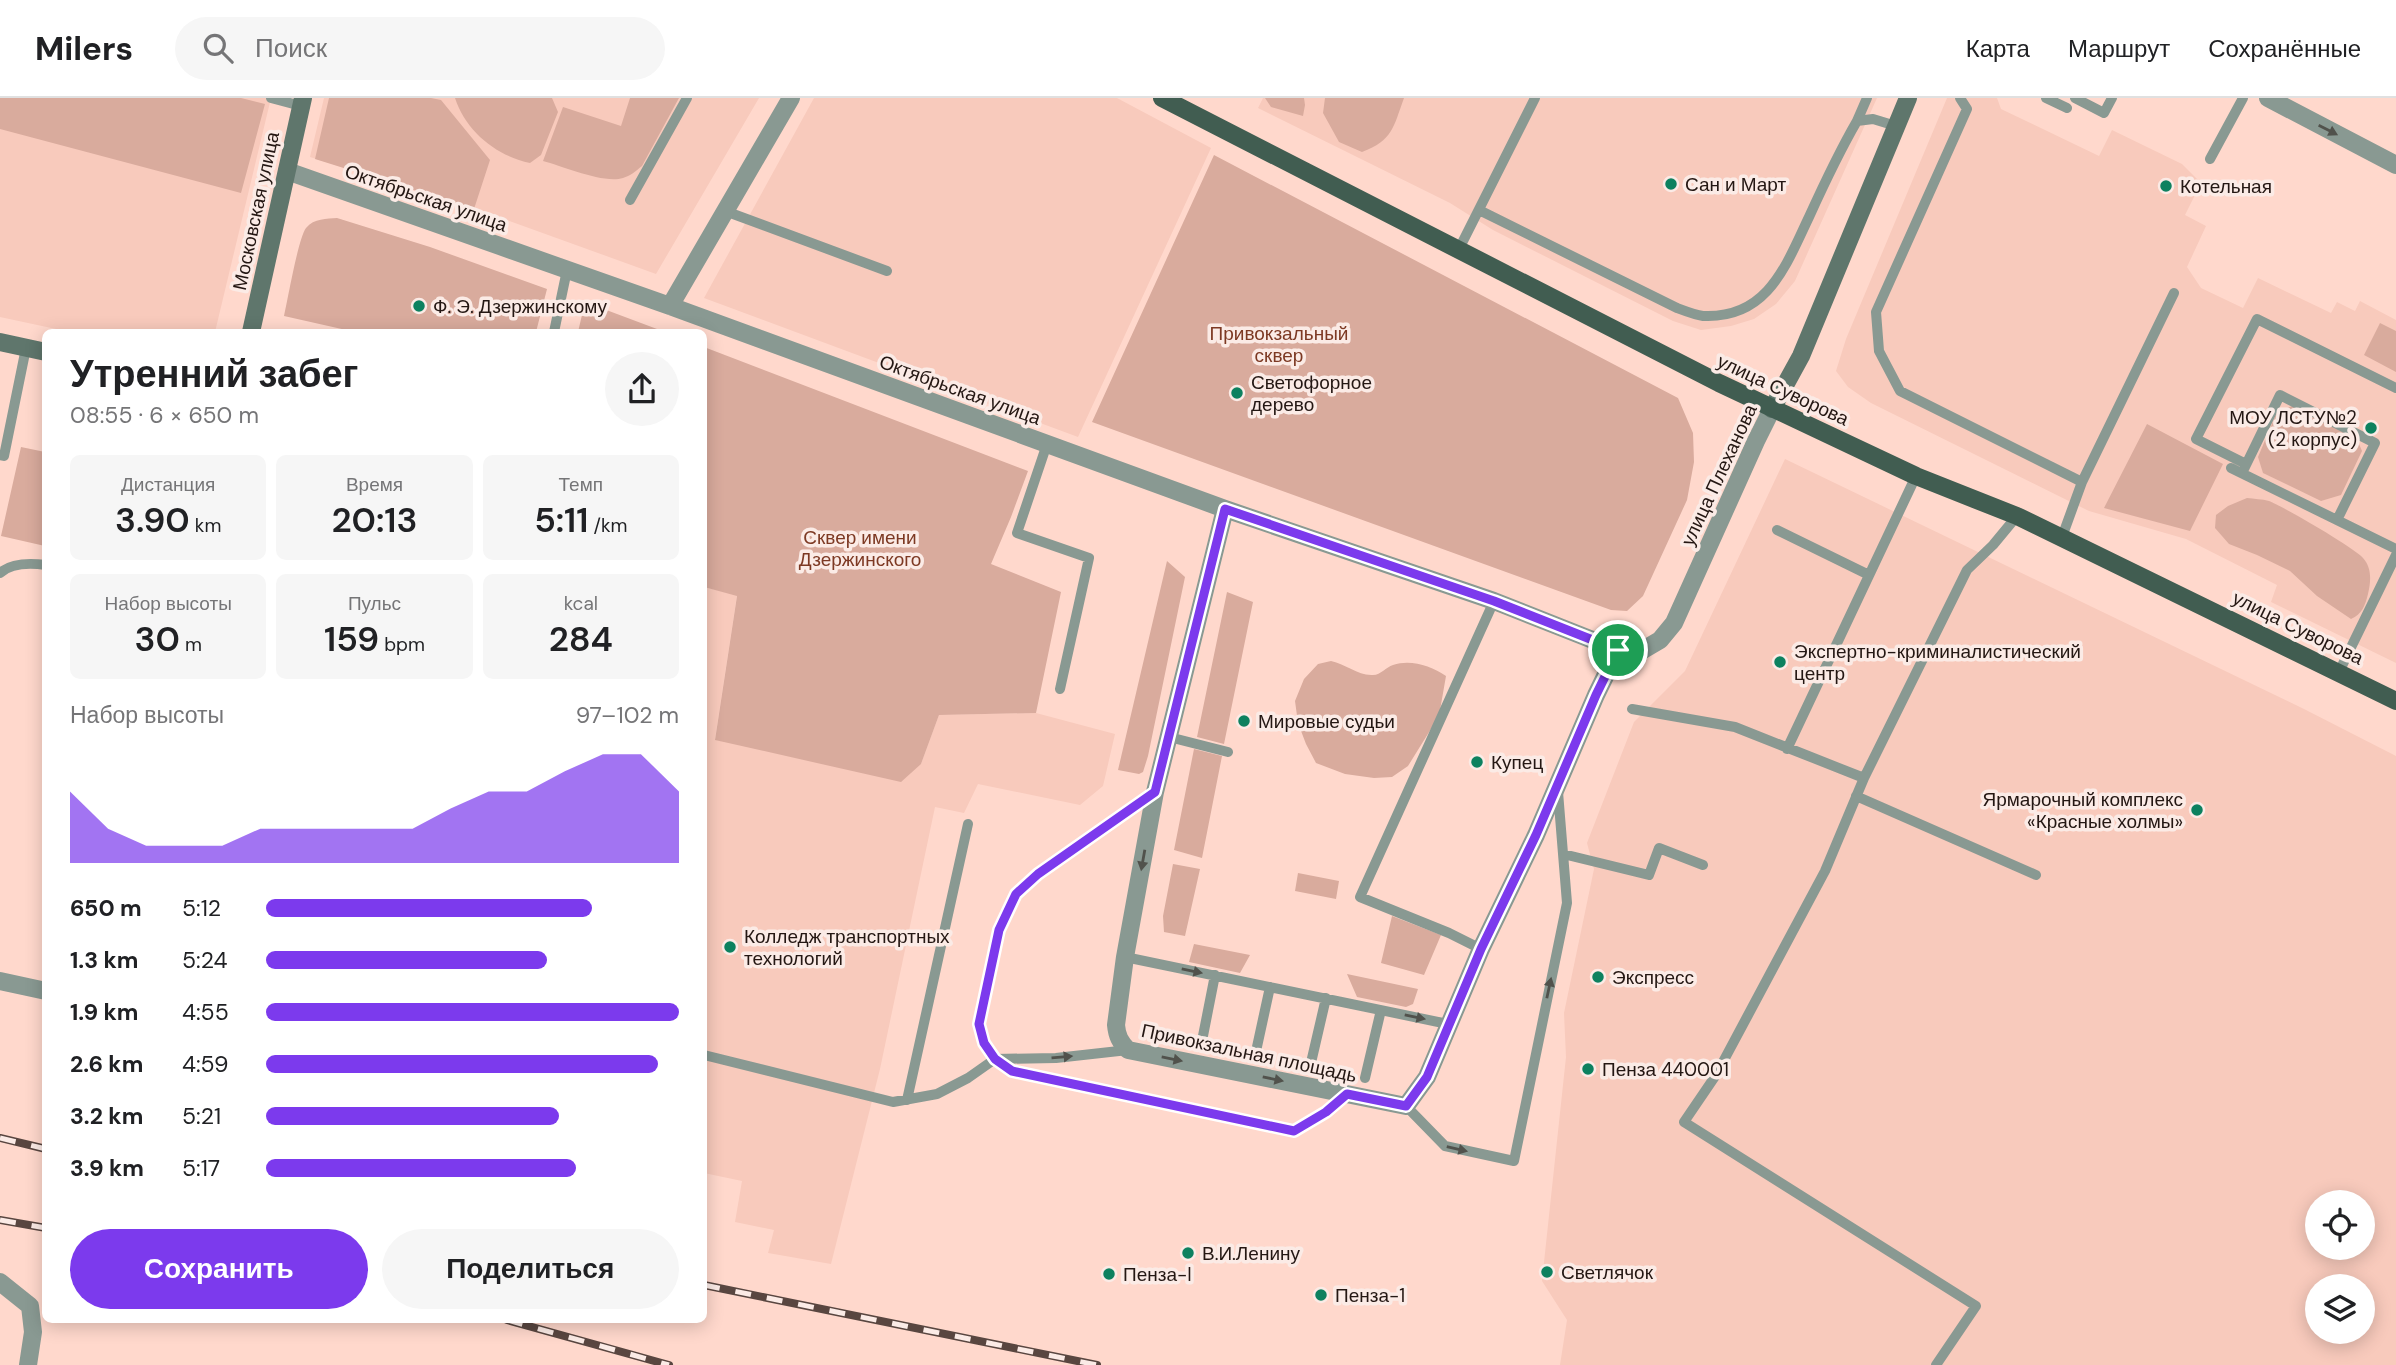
<!DOCTYPE html>
<html lang="ru">
<meta charset="utf-8">
<style>
:root{--surface:#fff;--page:#f6f6f6;--text:#202124;--muted:#757577;--line:#e0e0e0;--accent:#7c3aed}
body{margin:0;font-family:"DM Sans",sans-serif;background:var(--page);color:var(--text);height:100vh;display:flex;flex-direction:column;font-size:26px;white-space:nowrap}
*{box-sizing:border-box;margin:0}
p{font-size:23px;color:var(--muted)}
.icon{flex:none;width:38px;height:38px;fill:none;stroke:currentColor;stroke-width:2;stroke-linecap:round;stroke-linejoin:round}
.map{position:relative;flex:1;overflow:hidden}
.drawer{position:absolute;left:42px;top:231px;width:665px;height:994px;display:flex;flex-direction:column;background:var(--surface);border-radius:10px;box-shadow:0 4px 18px #0003}
.drawer>*{flex:none}
.tools{position:absolute;left:2305px;top:1092px;display:grid;gap:14px}
.tools a{display:grid;place-items:center;width:70px;height:70px;border-radius:50%;background:var(--surface);box-shadow:0 4px 18px #0003;font-size:35px}
.pin{position:absolute;display:grid;place-items:center;width:60px;height:60px;color:#fff;margin:-30px;border:4px solid #fff;border-radius:50%;box-shadow:0 2px 7px #0007}
.round{display:grid;place-items:center;flex:none;width:74px;height:74px;border-radius:37px;background:var(--page)}
.head{display:flex;align-items:center;justify-content:space-between;height:119px;padding:0 28px}
h1{font-size:38px;font-weight:600;line-height:52px}
.stats{display:grid;grid-template-columns:repeat(3,1fr);gap:10px;height:119px;padding:7px 28px}
.stats div{display:grid;align-content:center;border-radius:10px;background:var(--page);text-align:center}
.stats b{font-size:35px;font-weight:600}
.stats small{font-size:19px;font-weight:400}
.stats p{font-size:19px}
.chart{height:196px;padding:14px 28px}
.chart p{display:flex;justify-content:space-between}
.chart svg{width:100%;height:126px;margin-top:7px;fill:var(--accent);opacity:.7}
.primary-button{display:flex;gap:14px;margin-top:auto;padding:14px 28px}
.primary-button a{flex:1;height:80px;border-radius:42px;background:var(--accent);color:#fff;font-size:28px;font-weight:600;line-height:80px;text-align:center}
.primary-button a+a{background:var(--page);color:var(--text)}
ul{padding:0 28px;list-style:none;font-size:23px}
li{display:grid;grid-template-columns:112px 84px 1fr;align-items:center;height:52px}
li i{height:18px;border-radius:9px;background:var(--accent)}
header{display:flex;align-items:center;gap:42px;box-sizing:border-box;height:98px;padding:0 35px;background:var(--surface);border-bottom:2px solid var(--line)}
header strong{font-size:33px}
nav{display:flex;gap:38px;margin-inline-start:auto;font-size:24px}
.search{width:490px;height:63px;background:var(--page);display:flex;align-items:center;gap:18px;box-sizing:border-box;padding:0 24px;border-radius:38px;color:var(--muted);font-size:26px}
.map>svg:first-child{display:block}
.built{fill:#f8cabc;fill-rule:evenodd}
.green{fill:#d9ab9d}
.lines{fill:none;stroke-linecap:round;stroke-linejoin:round}
.service{stroke:#899992;stroke-width:10}
.minor{stroke:#899992;stroke-width:18}
.tertiary{stroke:#899992;stroke-width:18}
.secondary{stroke:#5f766c;stroke-width:18}
.primary{stroke:#415d51;stroke-width:18}
.rail-casing{stroke:#594640;stroke-width:8}
.rail{stroke:#fbebe6;stroke-width:5;stroke-dasharray:16;stroke-linecap:butt}
.oneway{fill:#51524c}
.route-casing{stroke:#fff;stroke-width:14}
.route{stroke:#7c3aed;stroke-width:9}
.poi-dot{fill:#0d815f;stroke:#fbebe6;stroke-width:2.5}
.labels{text-anchor:middle;dominant-baseline:central;stroke-width:7;stroke-linejoin:round;paint-order:stroke}
.poi-label{font-size:19px;fill:#241713;stroke:#fbebe6;text-anchor:start}
.street-label{font-size:19px;fill:#241713;stroke:#fbebe6}
.park-label{font-size:19px;fill:#7d3923;stroke:#fbebe6}
</style>
<header>
<strong>Milers</strong>
<div class="search"><svg class="icon" aria-label="search" viewBox="0 0 24 24"><circle cx="10" cy="10" r="6"/><path d="M15 15l6 6"/></svg>Поиск</div>
<nav><a>Карта</a><a>Маршрут</a><a>Сохранённые</a></nav>
</header>
<div class="map">
<svg width="2396" height="1267" viewBox="0 0 2396 1267">
<rect width="100%" height="100%" fill="#ffd8cc"/>
<path class="built" d="M0,0H271L215,234H70L0,219Z
M324,0H759L656,176L471,109L310,59Z
M814,0H1117L1211,50L1078,339L704,200Z
M1263,0H1877L1795,183L1776,206L1754,221L1731,228L1701,232L1673,223L1493,132L1450,105L1258,10Z
M1947,0H1997L2001,11L2099,58L2112,32L2182,66L2198,82L2196,95L2185,117L2206,128L2187,169L2201,190L2243,210L2258,180L2331,215L2337,204L2355,213L2360,203L2396,222V565L2271,504L2277,487L2186,441L2089,413L1871,305L1848,289L1836,273L1846,241Z
M1785,361L2304,611L2396,658V1267H1560L1567,1222L1542,1183L1566,959L1564,915L1594,771L1587,745L1634,624L1685,573ZM2317,1104H2362V1150H2317ZM2317,1188H2362V1234H2317Z
M704,489L737,497L715,641L921,666L939,617L1036,615L1115,636L1103,688L1080,707L978,686L964,715L935,709L880,971L831,1166L768,1155L774,1132L735,1124L742,1083L704,1075Z"/>
<path class="green" d="M0,0H241L265,6L241,95L0,31Z
M329,0H431L441,2L490,62L474,111L315,61Z
M455,0H552L558,14L541,57L530,65C497,58 466,34 455,0Z
M630,0H679L642,68C636,73 630,78 623,80C603,86 563,68 543,63L563,9L621,28Z
M1265,0H1304L1305,7L1303,18L1271,9Z
M1325,0H1404C1393,30 1393,42 1362,54L1339,44L1323,15Z
M1214,57L1678,300L1693,335L1694,364L1687,402L1643,498L1627,513L1611,512L1092,324Z
M337,120L430,149L547,191L536,234H355L284,218C288,201 298,141 306,130C314,120 327,121 337,120Z
M585,204L665,234H578Z
M2380,225L2396,233V274L2364,257Z
M704,249L1028,373L1011,419L991,466L1061,494L1036,615L939,617L921,666L901,684L715,642L737,498L704,489Z
M2292,308L2356,339L2362,353L2341,397L2321,403L2263,375L2258,359L2277,314Z
M2147,326L2223,366L2190,433L2104,410Z
M21,349L45,354V448L1,438Z
M2247,400C2254,401 2262,401 2269,403C2282,408 2355,450 2363,460C2372,470 2371,483 2368,496C2365,508 2362,516 2351,521L2317,498L2290,473L2257,457L2229,446L2215,430L2216,417L2228,408Z
M1167,463L1185,479L1148,658L1143,674L1139,676L1118,672Z
M1227,494L1253,504L1224,646L1197,639Z
M1331,563C1346,566 1358,578 1373,577C1381,577 1386,569 1393,567C1411,561 1431,568 1446,578L1439,618L1408,668L1392,679L1374,680L1345,676L1316,665L1306,646L1298,625L1295,603L1304,581L1318,566Z
M1194,651L1222,658L1202,760L1174,752Z
M1173,766L1200,771L1185,838L1164,834L1163,818Z
M1298,775L1339,783L1336,801L1295,793Z
M1392,818L1441,837L1424,877L1381,865Z
M1194,846L1250,857L1240,875L1189,864Z
M1347,876L1418,891L1413,906L1406,909L1357,899Z"/>
<g class="lines">
<path class="service" d="M271,0L301,8
M1960,0L1967,11L1876,214L1879,253L1900,293L2082,384L2062,439
M2046,0L2067,10
M2075,0L2104,15L2112,0
M1857,23L1867,0
M2210,61L2243,0
M630,102L687,0
M1479,112L1677,210C1685,213 1695,217 1703,218C1768,221 1786,167 1809,119C1824,86 1839,54 1857,23L1873,21L1896,28
M725,113L887,173
M1458,153L1535,0
M554,234L567,172
M1047,346L1017,435L1089,460L1060,591
M0,357L4,358L26,250
M2246,366L2196,341L2257,221L2396,290
M2231,370L2396,451
M2242,375L2280,297L2375,345L2337,422
M2082,384L2174,195
M1777,432L1869,477
M0,475C11,465 31,465 46,467
M2339,574L2396,457
M1632,611L1735,629L1864,680L1967,472L1993,447L2017,418
M1169,639L1228,654
M1787,651L1916,378
M1864,680L1825,773L1716,977L1684,1024L1976,1208L1936,1267
M1155,694L1038,776L1016,796L999,832L980,926L984,945L995,961L1012,973L1294,1033L1326,1014L1347,996
M1856,698L2036,777
M1563,756L1649,777L1659,750L1703,767
M1481,851L1449,835L1360,799L1494,503
M1125,859L1448,926
M1201,948L1215,877
M704,957L893,1004L937,996L968,980L995,961L1056,960L1128,952
M1255,958L1270,889
M1310,969L1326,900
M1365,980L1381,912
M907,1002L968,726
M1406,1008L1445,1048L1514,1063L1567,805L1558,694"/>
<path class="minor" d="M287,73L670,208L1225,411L1494,503L1618,552H1643L1660,542L1674,525L1756,343L1772,311
M670,208L791,0
M1225,411L1155,694L1125,859L1116,927C1117,938 1120,944 1128,952L1406,1008L1427,979L1481,851L1536,737L1596,597L1618,552
M0,883L46,893
M0,1184L30,1208L33,1234L28,1267"/>
<path class="tertiary" d="M2268,0L2396,67"/>
<path class="secondary" d="M251,234L303,0
M0,244L46,254
M1772,311L1801,258L1908,0"/>
<path class="primary" d="M1162,0L1719,285L1916,378L2017,418L2396,603"/>
<g class="rail-casing">
<path id="rail" d="M0,1040L46,1051
M0,1122L46,1130
M704,1187L1097,1267
M507,1222L669,1267"/>
</g>
<use href="#rail" class="rail"/>
</g>
<defs><path id="oneway-solid" d="M-6-.8H1V-3.2L6.5 0L1 3.2V.8H-6Z" transform="scale(1.75)"/></defs>
<g class="oneway">
<use href="#oneway-solid" transform="translate(2328 32) rotate(27)"/>
<use href="#oneway-solid" transform="translate(1143 762) rotate(100)"/>
<use href="#oneway-solid" transform="translate(1192 873) rotate(12)"/>
<use href="#oneway-solid" transform="translate(1549 890) rotate(-78)"/>
<use href="#oneway-solid" transform="translate(1415 919) rotate(12)"/>
<use href="#oneway-solid" transform="translate(1062 959) rotate(-5)"/>
<use href="#oneway-solid" transform="translate(1172 961) rotate(11)"/>
<use href="#oneway-solid" transform="translate(1273 981) rotate(12)"/>
<use href="#oneway-solid" transform="translate(1457 1051) rotate(13)"/>
</g>
<g class="lines">
<g class="route-casing">
<path id="route" d="M1225,411L1494,503L1618,552L1596,597L1536,737L1481,851L1427,979L1406,1008L1347,996L1326,1014L1294,1033L1012,973L995,961L984,945L979,926L999,832L1016,796L1038,776L1155,694Z"/>
</g>
<use href="#route" class="route"/>
</g>
<g class="poi-dot">
<circle cx="1671" cy="86" r="7"/>
<circle cx="2166" cy="88" r="7"/>
<circle cx="419" cy="208" r="7"/>
<circle cx="1237" cy="295" r="7"/>
<circle cx="2371" cy="330" r="7"/>
<circle cx="1780" cy="564" r="7"/>
<circle cx="1244" cy="623" r="7"/>
<circle cx="1477" cy="664" r="7"/>
<circle cx="2197" cy="712" r="7"/>
<circle cx="730" cy="849" r="7"/>
<circle cx="1598" cy="879" r="7"/>
<circle cx="1588" cy="971" r="7"/>
<circle cx="1188" cy="1155" r="7"/>
<circle cx="1547" cy="1174" r="7"/>
<circle cx="1109" cy="1176" r="7"/>
<circle cx="1321" cy="1197" r="7"/>
</g>
<g class="labels">
<g class="poi-label">
<text x="1685" y="86">Сан и Март</text>
<text x="2180" y="88">Котельная</text>
<text x="433" y="208">Ф. Э. Дзержинскому</text>
<text x="1251" y="284">Светофорное<tspan x="1251" dy="22">дерево</tspan></text>
<text x="2357" y="319" text-anchor="end">МОУ ЛСТУ№2<tspan x="2357" dy="22">(2 корпус)</tspan></text>
<text x="1794" y="553">Экспертно-криминалистический<tspan x="1794" dy="22">центр</tspan></text>
<text x="1258" y="623">Мировые судьи</text>
<text x="1491" y="664">Купец</text>
<text x="2183" y="701" text-anchor="end">Ярмарочный комплекс<tspan x="2183" dy="22">«Красные холмы»</tspan></text>
<text x="744" y="838">Колледж транспортных<tspan x="744" dy="22">технологий</tspan></text>
<text x="1612" y="879">Экспресс</text>
<text x="1602" y="971">Пенза 440001</text>
<text x="1202" y="1155">В.И.Ленину</text>
<text x="1561" y="1174">Светлячок</text>
<text x="1123" y="1176">Пенза-I</text>
<text x="1335" y="1197">Пенза-1</text>
</g>
<g class="street-label">
<text transform="translate(426 100) rotate(19)">Октябрьская улица</text>
<text transform="translate(256 113) rotate(-78)">Московская улица</text>
<text transform="translate(960 292) rotate(20)">Октябрьская улица</text>
<text transform="translate(1783 292) rotate(25)">улица Суворова</text>
<text transform="translate(1719 377) rotate(-65)">улица Плеханова</text>
<text transform="translate(2298 530) rotate(26)">улица Суворова</text>
<text transform="translate(1249 955) rotate(12)">Привокзальная площадь</text>
</g>
<g class="park-label">
<text x="1279" y="235">Привокзальный<tspan x="1279" dy="22">сквер</tspan></text>
<text x="860" y="439">Сквер имени<tspan x="860" dy="22">Дзержинского</tspan></text>
</g>
</g>
</svg>
<div class="tools">
<a><svg class="icon" aria-label="locate" viewBox="0 0 24 24"><circle cx="12" cy="12" r="6"/><path d="M12 2v4M12 18v4M2 12h4M18 12h4"/></svg></a>
<a><svg class="icon" aria-label="layers" viewBox="0 0 24 24"><path d="M12 4l9 5-9 5-9-5zM3 14l9 5 9-5"/></svg></a>
</div>
<div class="pin" style="left:1618px;top:552px;background:#1e9e55"><svg class="icon" aria-label="arrive" viewBox="0 0 24 24"><path d="M6 21V4h12l-3 4 3 4H6"/></svg></div>
<section class="drawer">
<div class="head"><div><h1>Утренний забег</h1><p>08:55 · 6 × 650 m</p></div><a class="round"><svg class="icon" aria-label="share" viewBox="0 0 24 24"><path d="M12 15V3M7 8l5-5 5 5M5 13v7h14v-7"/></svg></a></div>
<div class="stats">
<div><p>Дистанция</p><b>3.90<small> km</small></b></div>
<div><p>Время</p><b>20:13</b></div>
<div><p>Темп</p><b>5:11<small> /km</small></b></div>
</div>
<div class="stats">
<div><p>Набор высоты</p><b>30<small> m</small></b></div>
<div><p>Пульс</p><b>159<small> bpm</small></b></div>
<div><p>kcal</p><b>284</b></div>
</div>
<div class="chart"><p><span>Набор высоты</span>97–102 m</p>
<svg viewBox="0 0 160 44" preserveAspectRatio="none"><path d="M0 44V19L10 32L20 38L30 38L40 38L50 32L60 32L70 32L80 32L90 32L100 25L110 19L120 19L130 12L140 6L150 6L160 19V44z"/></svg>
</div>
<ul>
<li><b>650 m</b>5:12<i style="width:79%"></i></li>
<li><b>1.3 km</b>5:24<i style="width:68%"></i></li>
<li><b>1.9 km</b>4:55<i style="width:100%"></i></li>
<li><b>2.6 km</b>4:59<i style="width:95%"></i></li>
<li><b>3.2 km</b>5:21<i style="width:71%"></i></li>
<li><b>3.9 km</b>5:17<i style="width:75%"></i></li>
</ul>
<div class="primary-button"><a>Сохранить</a><a>Поделиться</a></div>
</section>
</div>
